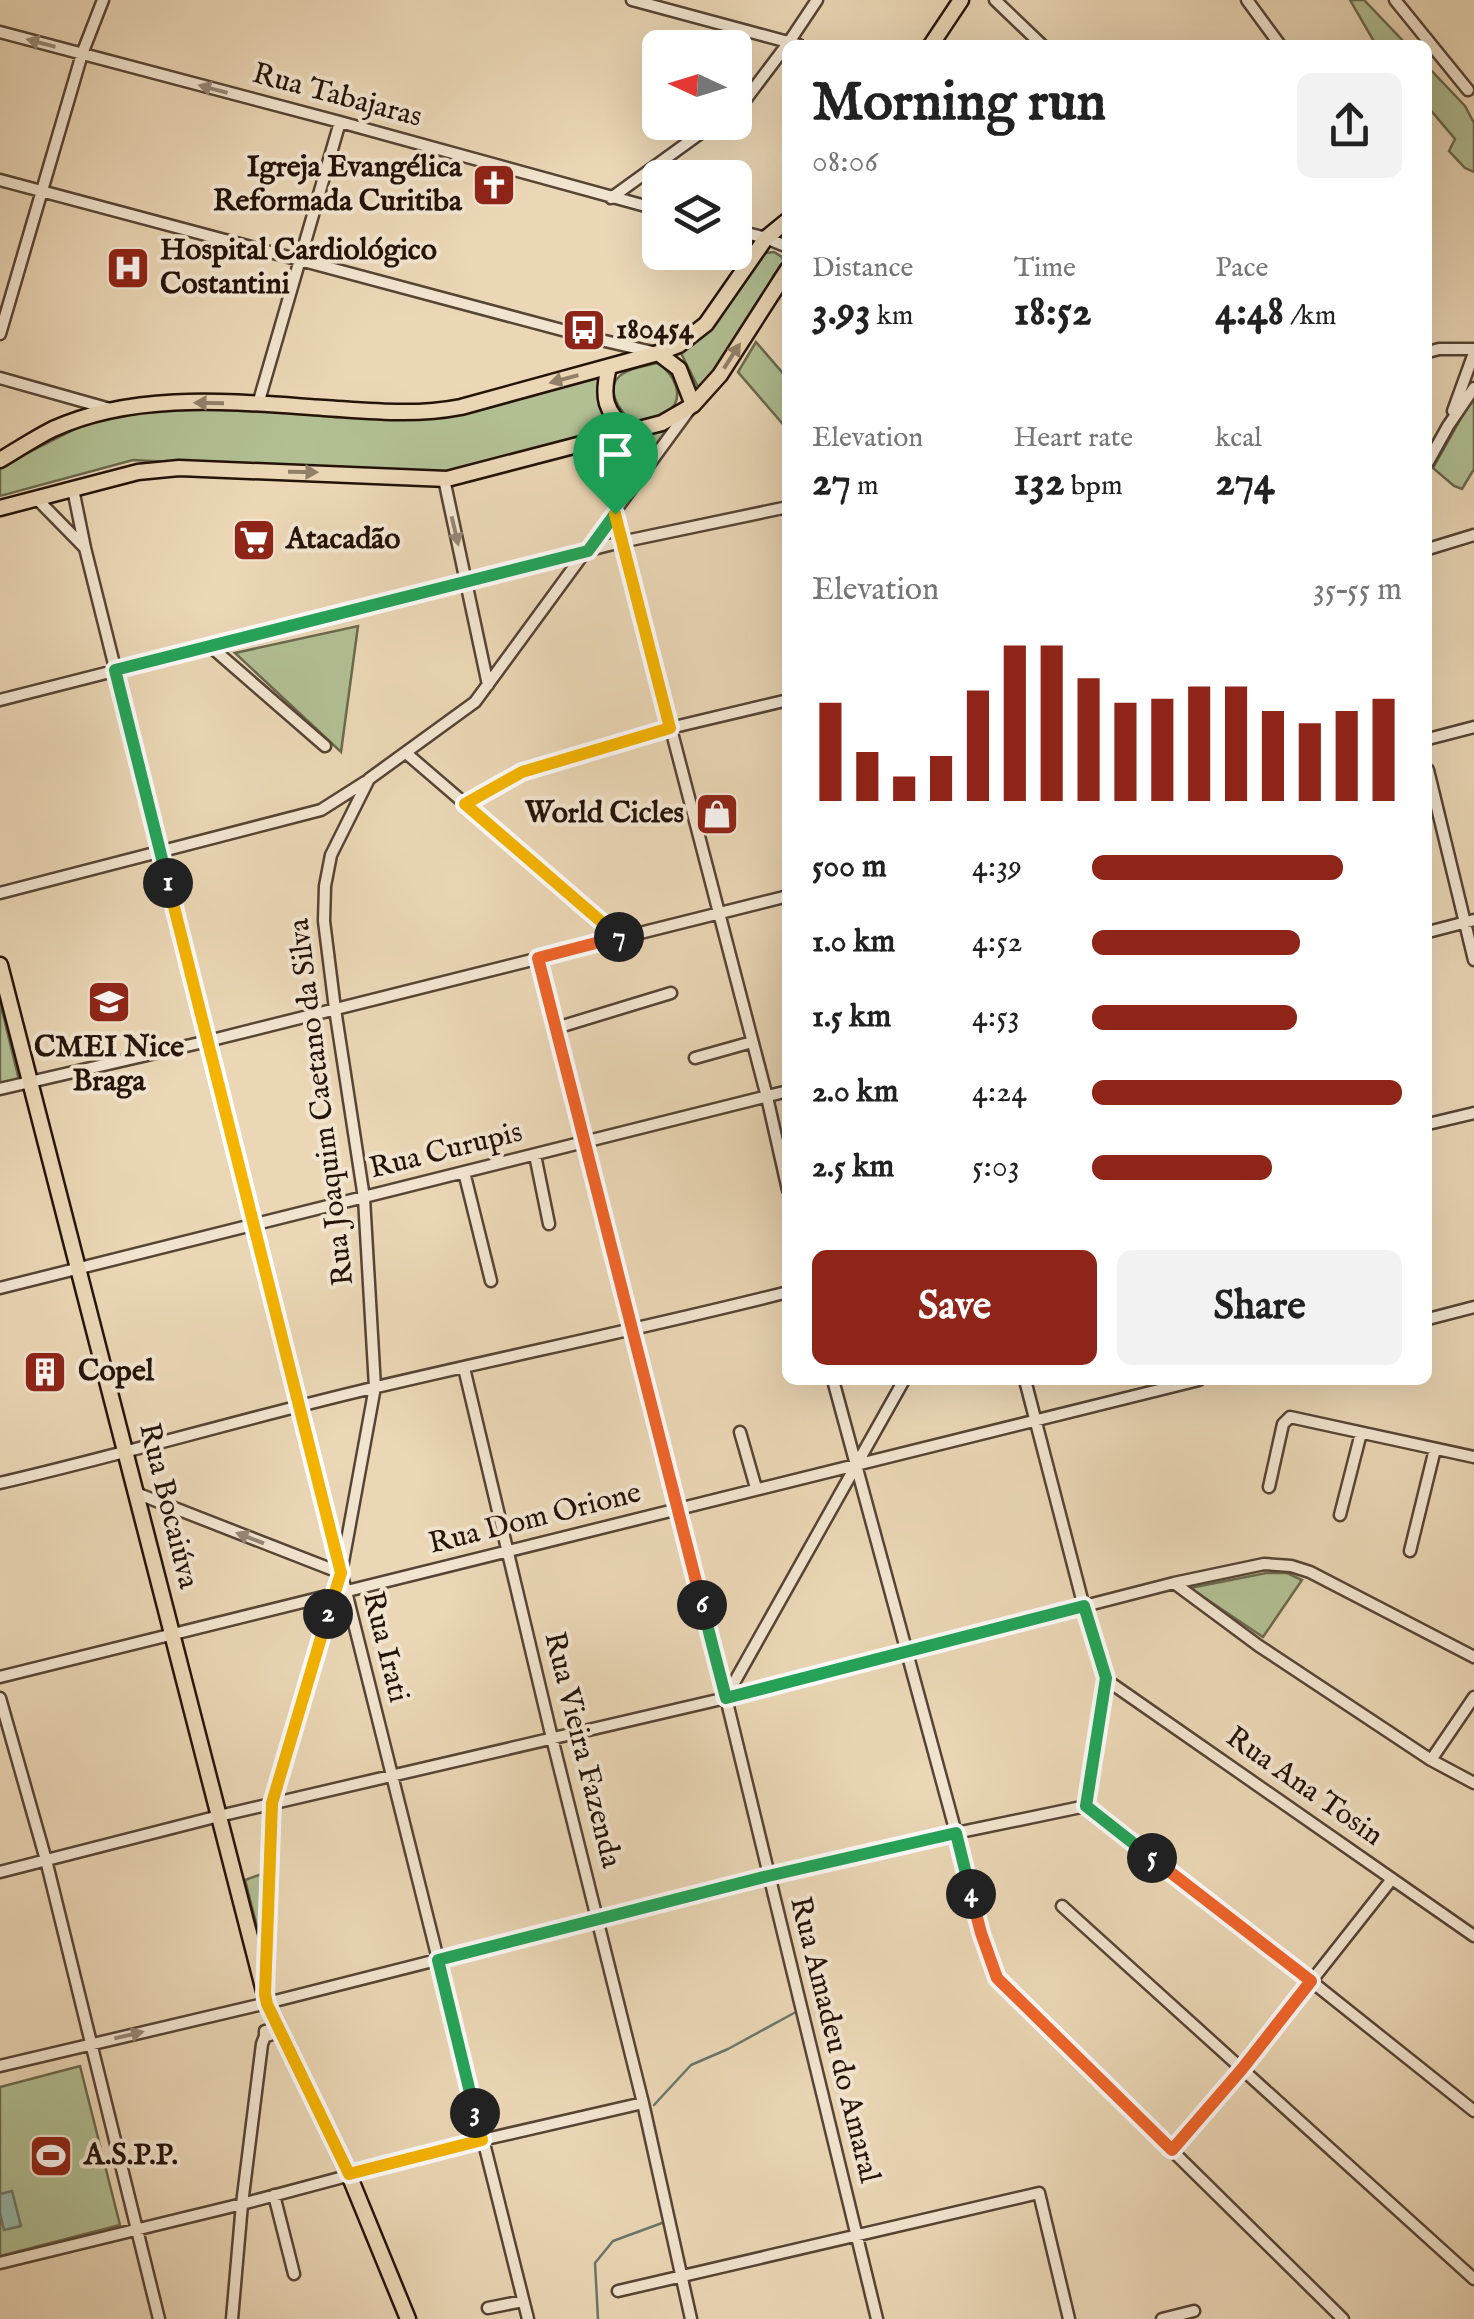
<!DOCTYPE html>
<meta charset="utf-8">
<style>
:root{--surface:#fff;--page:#f2f2f2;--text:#222;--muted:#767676;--accent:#8f2418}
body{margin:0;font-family:"IM FELL English",serif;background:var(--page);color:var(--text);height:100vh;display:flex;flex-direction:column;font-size:38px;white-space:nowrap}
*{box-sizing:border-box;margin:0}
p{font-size:32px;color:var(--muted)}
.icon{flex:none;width:55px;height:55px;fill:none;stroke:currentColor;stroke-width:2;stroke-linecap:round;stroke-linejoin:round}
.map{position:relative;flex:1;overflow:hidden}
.drawer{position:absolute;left:782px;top:40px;width:650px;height:1345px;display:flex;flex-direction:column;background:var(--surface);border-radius:15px;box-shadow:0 10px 40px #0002}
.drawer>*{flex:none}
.needle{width:65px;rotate:274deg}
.controls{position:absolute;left:642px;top:30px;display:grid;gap:20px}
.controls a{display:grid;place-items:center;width:110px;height:110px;border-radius:15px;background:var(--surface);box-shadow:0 10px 40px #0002;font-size:50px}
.pin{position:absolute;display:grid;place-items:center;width:85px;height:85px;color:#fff;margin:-102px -42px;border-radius:50% 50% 50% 0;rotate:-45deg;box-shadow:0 0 10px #0007}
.pin .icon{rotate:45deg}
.km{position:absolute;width:50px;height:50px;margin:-25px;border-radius:50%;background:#222;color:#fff;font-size:28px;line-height:50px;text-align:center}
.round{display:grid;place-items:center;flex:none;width:105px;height:105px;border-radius:15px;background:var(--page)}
.overview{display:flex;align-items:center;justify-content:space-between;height:170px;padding:0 30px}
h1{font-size:55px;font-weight:800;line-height:75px}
.figures{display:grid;grid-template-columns:repeat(3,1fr);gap:15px;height:170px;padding:10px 30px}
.figures div{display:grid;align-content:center}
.figures b{font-size:42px;font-weight:800}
.figures small{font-size:28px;font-weight:400}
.figures p{font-size:28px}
.chart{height:280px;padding:20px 30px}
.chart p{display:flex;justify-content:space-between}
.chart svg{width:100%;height:180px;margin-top:10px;stroke:var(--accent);stroke-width:6}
.cta{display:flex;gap:20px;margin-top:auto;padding:20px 30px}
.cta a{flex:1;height:115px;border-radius:15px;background:var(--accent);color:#fff;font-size:40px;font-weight:800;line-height:115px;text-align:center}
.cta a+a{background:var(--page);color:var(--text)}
ul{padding:0 30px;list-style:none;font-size:32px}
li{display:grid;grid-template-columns:160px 120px 1fr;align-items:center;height:75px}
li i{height:25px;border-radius:12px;background:var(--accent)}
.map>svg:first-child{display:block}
.green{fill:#b1bf93;stroke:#6b694e;stroke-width:2.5}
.water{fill:#98baac;stroke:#6a776a;stroke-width:2.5}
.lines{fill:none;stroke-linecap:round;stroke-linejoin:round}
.stream{stroke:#6a776a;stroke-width:2.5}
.minor-casing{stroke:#564434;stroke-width:15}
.major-casing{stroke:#251308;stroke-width:19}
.minor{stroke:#f2e5d0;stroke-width:10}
.major{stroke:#ebd7b6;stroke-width:14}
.oneway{fill:#968676}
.oneway2{fill:#927f68}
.split-1-casing{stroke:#fff;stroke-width:20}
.split-2-casing{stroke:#fff;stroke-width:20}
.split-3-casing{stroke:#fff;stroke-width:20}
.split-4-casing{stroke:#fff;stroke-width:20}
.split-5-casing{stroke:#fff;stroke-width:20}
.split-6-casing{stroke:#fff;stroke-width:20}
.split-7-casing{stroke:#fff;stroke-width:20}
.split-8-casing{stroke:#fff;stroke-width:20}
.split-1{stroke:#22a559;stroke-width:12}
.split-2{stroke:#f5b400;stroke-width:12}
.split-3{stroke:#f5b400;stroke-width:12}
.split-4{stroke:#22a559;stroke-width:12}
.split-5{stroke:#f0652b;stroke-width:12}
.split-6{stroke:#22a559;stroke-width:12}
.split-7{stroke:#f0652b;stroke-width:12}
.split-8{stroke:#f5b400;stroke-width:12}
.labels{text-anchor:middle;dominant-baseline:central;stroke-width:8;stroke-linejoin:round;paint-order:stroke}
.street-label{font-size:30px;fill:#251308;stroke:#f2e5d0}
.poi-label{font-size:30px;font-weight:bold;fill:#251308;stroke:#f2e5d0;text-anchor:start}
</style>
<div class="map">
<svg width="1474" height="2319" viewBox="0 0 1474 2319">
<rect width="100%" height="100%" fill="#ebd7b6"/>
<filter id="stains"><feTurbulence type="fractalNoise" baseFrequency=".002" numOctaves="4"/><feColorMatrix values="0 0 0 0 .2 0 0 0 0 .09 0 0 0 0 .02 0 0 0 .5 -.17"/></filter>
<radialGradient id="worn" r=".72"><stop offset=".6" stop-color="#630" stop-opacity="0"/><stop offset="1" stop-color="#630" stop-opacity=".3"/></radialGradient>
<path class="green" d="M1350,0H1364L1407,45H1376Z
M1428,67L1465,106L1474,123V172L1465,168L1449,151L1455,139L1428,107Z
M774,252L782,257L784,263L773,276L774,279L713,373L699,389L681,353L703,336L765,253Z
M756,342L787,378V429L738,372Z
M657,363C674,372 687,399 667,412C658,418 645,420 634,422C619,413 602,385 624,373C633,367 647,366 657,363Z
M602,377L617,428L451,473L421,475L133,460L0,496V467L91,421L148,411L268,408L425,418Z
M1474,395V469L1462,489L1454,486L1433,468Z
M673,426L641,470V452L637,436Z
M358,626L341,752L235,653Z
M0,1002L19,1080L0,1084Z
M1266,1573H1287L1302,1580L1263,1637L1190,1588Z
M267,1872L262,1946L245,1880Z
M80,2066L120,2225L0,2256V2087Z"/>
<path class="water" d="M12,2191L21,2226L4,2230L0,2213V2194Z"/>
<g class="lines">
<path class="stream" d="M654,2105L691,2065L728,2049L794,2013
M598,2319L595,2263L613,2241L662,2223"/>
<g class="minor-casing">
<path id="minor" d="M632,0L799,45
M995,0L1042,45
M1247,0L1280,45
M1395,0L1468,90
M0,32L340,122L660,210
M735,109L743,103L789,42L817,0
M0,180L592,338L657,353
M611,198L716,122
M735,230L766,238L788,247
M0,334L82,54L103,0
M1428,352L1439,349H1474
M0,378L110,409
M258,404L340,122
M1453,411L1474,353
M629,432C637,448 640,463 635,481
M1428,462L1448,426L1474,388
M444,479L488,685
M73,489L85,548L528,2319
M36,498L84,547
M615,514L767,1097L788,1190
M1428,549L1474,535
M210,646L325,746
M0,700L621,542L788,507
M1428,739L1474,727
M406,753L620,937
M1428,770L1474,960
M465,804L522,772L670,728L788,700
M0,893L321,810L365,782
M1428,932L1474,920
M538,958L726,1698L877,2319
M556,1028L671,993
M695,1058L752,1042
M0,1089L208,1041L788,896
M1428,1124L1474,1113
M535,1155L549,1224
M464,1172L491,1281
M0,1288L788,1091
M1428,1319L1474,1307
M464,1368L552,1738L643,2103L691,2319
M833,1380L956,1833L981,1933L997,1978L1343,2319
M1025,1380L1084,1607L1105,1679L1086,1806
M740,1432L756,1488
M0,1483C121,1455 239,1420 360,1391C502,1357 646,1328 788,1292
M1269,1487L1283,1424L1290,1417L1474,1457
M136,1493L341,1573
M1340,1515L1361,1433
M1410,1551L1435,1449
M1174,1583L1259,1646L1431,1760L1474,1783
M0,1677L1199,1380
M1105,1679L1474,1936
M726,1697L904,1380
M0,1698L46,1860L159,2319
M1431,1760L1474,1697
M1086,1806L1311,1981L1474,2111
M0,1872L219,1816L726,1698L1174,1583L1264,1564L1291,1566L1310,1572L1474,1657
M1062,1906L1474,2279
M265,1983L273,1803L341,1573L375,1387L364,1198L335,1009L324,921L325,886L331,855L369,779L475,702L689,410
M0,2066L267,2003L768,1876L956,1833L1086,1806
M1171,2150L1242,2069L1392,1879
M274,2195L294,2274
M0,2263L242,2204L482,2140L643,2103
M618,2291L1039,2193L1069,2319
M488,2308L523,2301
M232,2319L242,2204L262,2044L265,2036L270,2035L269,2030L265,2031V2036
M1162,2319L1194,2311"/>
</g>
<g class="major-casing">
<path id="major" d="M931,45L961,0
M658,353L679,369L693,405
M609,367C601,398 605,412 629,432
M0,460C17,450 35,438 53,429C137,391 234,402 324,408C371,411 415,416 461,407L658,353L679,345L706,324L766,238L788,220
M0,508L138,472L179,468L447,479L662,423L693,405L720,375L788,269
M0,965L267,2003L349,2175L408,2319"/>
</g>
<use href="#minor" class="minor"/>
<use href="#major" class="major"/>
</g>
<defs><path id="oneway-solid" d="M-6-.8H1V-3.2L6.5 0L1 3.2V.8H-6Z" transform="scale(2.5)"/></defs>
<g class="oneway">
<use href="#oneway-solid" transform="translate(41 43) rotate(-165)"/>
<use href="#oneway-solid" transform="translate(213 89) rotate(-165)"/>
<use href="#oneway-solid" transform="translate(455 531) rotate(77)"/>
<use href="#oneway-solid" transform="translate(250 1538) rotate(-159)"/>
<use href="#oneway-solid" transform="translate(129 2035) rotate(-13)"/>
</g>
<g class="oneway2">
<use href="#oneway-solid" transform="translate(732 356) rotate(-57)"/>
<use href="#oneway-solid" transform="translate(564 379) rotate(165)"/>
<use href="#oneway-solid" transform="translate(209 403) rotate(-179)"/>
<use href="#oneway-solid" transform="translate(303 472) rotate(1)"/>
</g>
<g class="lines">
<g class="split-1-casing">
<path id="split-1" d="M168,883L115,670L588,551L615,514"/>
</g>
<g class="split-2-casing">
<path id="split-2" d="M168,883L341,1573L328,1614"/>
</g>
<g class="split-3-casing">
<path id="split-3" d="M328,1614L272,1803L265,1994L267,2004L349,2174L482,2140L475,2113"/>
</g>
<g class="split-4-casing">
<path id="split-4" d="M475,2113L438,1960L768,1876L956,1833L971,1894"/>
</g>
<g class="split-5-casing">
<path id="split-5" d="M971,1894L981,1933L997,1978L1172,2150L1242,2069L1311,1981L1152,1858"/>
</g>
<g class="split-6-casing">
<path id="split-6" d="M702,1605L726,1698L1084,1606L1106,1678L1086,1806L1152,1858"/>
</g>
<g class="split-7-casing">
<path id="split-7" d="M619,937L538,958L702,1605"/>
</g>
<g class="split-8-casing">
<path id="split-8" d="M615,514L670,728L522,772L465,804L619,937"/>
</g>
<use href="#split-1" class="split-1"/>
<use href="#split-2" class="split-2"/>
<use href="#split-3" class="split-3"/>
<use href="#split-4" class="split-4"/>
<use href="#split-5" class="split-5"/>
<use href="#split-6" class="split-6"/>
<use href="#split-7" class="split-7"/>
<use href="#split-8" class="split-8"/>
</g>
<defs>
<g id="church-square" transform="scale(2.25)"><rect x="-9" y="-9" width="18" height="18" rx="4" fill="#8f2418" stroke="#f2e5d0"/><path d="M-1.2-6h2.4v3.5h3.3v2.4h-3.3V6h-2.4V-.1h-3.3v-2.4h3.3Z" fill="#fff"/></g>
<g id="hospital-square" transform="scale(2.25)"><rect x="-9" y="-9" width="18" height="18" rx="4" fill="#8f2418" stroke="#f2e5d0"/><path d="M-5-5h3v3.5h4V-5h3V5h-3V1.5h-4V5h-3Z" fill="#fff"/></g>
<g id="bus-square" transform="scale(2.25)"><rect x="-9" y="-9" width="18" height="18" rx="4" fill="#8f2418" stroke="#f2e5d0"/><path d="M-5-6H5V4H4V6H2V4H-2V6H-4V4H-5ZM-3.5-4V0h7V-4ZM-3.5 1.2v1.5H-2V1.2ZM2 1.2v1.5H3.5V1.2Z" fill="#fff"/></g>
<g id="supermarket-square" transform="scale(2.25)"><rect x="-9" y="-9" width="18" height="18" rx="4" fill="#8f2418" stroke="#f2e5d0"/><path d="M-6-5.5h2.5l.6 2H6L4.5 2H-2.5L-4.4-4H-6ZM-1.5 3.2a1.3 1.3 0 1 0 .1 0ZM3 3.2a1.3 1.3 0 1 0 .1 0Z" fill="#fff"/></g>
<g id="shop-square" transform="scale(2.25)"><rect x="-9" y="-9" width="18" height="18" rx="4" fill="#8f2418" stroke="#f2e5d0"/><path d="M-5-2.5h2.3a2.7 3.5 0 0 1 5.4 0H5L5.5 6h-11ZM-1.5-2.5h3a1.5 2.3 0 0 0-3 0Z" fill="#fff"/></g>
<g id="school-square" transform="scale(2.25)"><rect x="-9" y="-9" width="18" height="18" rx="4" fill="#8f2418" stroke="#f2e5d0"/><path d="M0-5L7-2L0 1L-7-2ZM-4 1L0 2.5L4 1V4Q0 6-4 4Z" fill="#fff"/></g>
<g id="building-square" transform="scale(2.25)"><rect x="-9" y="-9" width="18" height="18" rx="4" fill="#8f2418" stroke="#f2e5d0"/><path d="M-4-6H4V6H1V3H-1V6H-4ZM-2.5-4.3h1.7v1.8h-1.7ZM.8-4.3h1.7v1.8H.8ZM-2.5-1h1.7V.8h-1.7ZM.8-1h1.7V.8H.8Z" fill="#fff"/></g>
<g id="stadium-square" transform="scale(2.25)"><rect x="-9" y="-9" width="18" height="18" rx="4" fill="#8f2418" stroke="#f2e5d0"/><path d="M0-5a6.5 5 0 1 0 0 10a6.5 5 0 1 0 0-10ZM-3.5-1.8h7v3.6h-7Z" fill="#fff"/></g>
</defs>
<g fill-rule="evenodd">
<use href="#church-square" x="494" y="185"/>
<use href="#hospital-square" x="128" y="268"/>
<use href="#bus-square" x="584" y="330"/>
<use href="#supermarket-square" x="254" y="540"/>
<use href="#shop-square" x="717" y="814"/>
<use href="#school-square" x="109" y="1002"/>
<use href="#building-square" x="45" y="1372"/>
<use href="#stadium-square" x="51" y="2156"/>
</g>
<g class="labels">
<g class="street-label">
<text transform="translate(337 96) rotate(15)">Rua Tabajaras</text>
<text transform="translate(322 1102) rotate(-97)">Rua Joaquim Caetano da Silva</text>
<text transform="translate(446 1151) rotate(-14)">Rua Curupis</text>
<text transform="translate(168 1506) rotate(76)">Rua Bocaiúva</text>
<text transform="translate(535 1519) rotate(-14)">Rua Dom Orione</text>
<text transform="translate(385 1647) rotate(76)">Rua Irati</text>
<text transform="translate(582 1750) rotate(76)">Rua Vieira Fazenda</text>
<text transform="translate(1304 1787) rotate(35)">Rua Ana Tosin</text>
<text transform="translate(834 2040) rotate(76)">Rua Amadeu do Amaral</text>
</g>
<g class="poi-label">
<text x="462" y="168" text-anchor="end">Igreja Evangélica<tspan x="462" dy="34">Reformada Curitiba</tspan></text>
<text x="160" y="251">Hospital Cardiológico<tspan x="160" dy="34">Costantini</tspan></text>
<text x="616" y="330">180454</text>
<text x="286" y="540">Atacadão</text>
<text x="684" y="814" text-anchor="end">World Cicles</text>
<text x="109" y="1048" text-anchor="middle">CMEI Nice<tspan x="109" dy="34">Braga</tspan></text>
<text x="78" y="1372">Copel</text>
<text x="84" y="2156">A.S.P.P.</text>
</g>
</g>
<rect width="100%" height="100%" filter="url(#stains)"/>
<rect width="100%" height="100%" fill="url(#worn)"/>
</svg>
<div class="controls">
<a><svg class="needle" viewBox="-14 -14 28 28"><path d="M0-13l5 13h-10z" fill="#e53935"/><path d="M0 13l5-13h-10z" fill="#767676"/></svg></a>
<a><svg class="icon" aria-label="layers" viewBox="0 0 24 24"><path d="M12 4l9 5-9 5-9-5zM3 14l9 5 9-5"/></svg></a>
</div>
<div class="pin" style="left:615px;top:514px;background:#1e9e55"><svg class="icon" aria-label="arrive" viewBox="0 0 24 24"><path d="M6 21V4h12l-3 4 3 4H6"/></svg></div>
<b class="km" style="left:168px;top:883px">1</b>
<b class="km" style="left:328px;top:1614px">2</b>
<b class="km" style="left:475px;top:2113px">3</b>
<b class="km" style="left:971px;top:1894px">4</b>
<b class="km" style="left:1152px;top:1858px">5</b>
<b class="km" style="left:702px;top:1605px">6</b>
<b class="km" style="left:619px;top:937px">7</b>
<section class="drawer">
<div class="overview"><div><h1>Morning run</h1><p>08:06</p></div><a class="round"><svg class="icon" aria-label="share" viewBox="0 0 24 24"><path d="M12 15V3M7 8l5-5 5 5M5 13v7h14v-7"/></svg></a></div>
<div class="figures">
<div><p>Distance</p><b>3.93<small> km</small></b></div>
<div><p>Time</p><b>18:52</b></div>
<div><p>Pace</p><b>4:48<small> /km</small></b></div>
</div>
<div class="figures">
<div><p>Elevation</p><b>27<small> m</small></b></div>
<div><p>Heart rate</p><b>132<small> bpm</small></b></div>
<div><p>kcal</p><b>274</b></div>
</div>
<div class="chart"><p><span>Elevation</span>35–55 m</p>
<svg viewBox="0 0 160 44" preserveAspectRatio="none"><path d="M5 44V20M15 44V32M25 44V38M35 44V33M45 44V17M55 44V6M65 44V6M75 44V14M85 44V20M95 44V19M105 44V16M115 44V16M125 44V22M135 44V25M145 44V22M155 44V19"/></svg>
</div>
<ul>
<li><b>500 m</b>4:39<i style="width:81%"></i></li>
<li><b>1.0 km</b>4:52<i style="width:67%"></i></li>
<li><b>1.5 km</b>4:53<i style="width:66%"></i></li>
<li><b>2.0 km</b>4:24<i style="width:100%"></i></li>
<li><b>2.5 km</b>5:03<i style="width:58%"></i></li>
</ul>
<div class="cta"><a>Save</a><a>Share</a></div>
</section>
</div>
